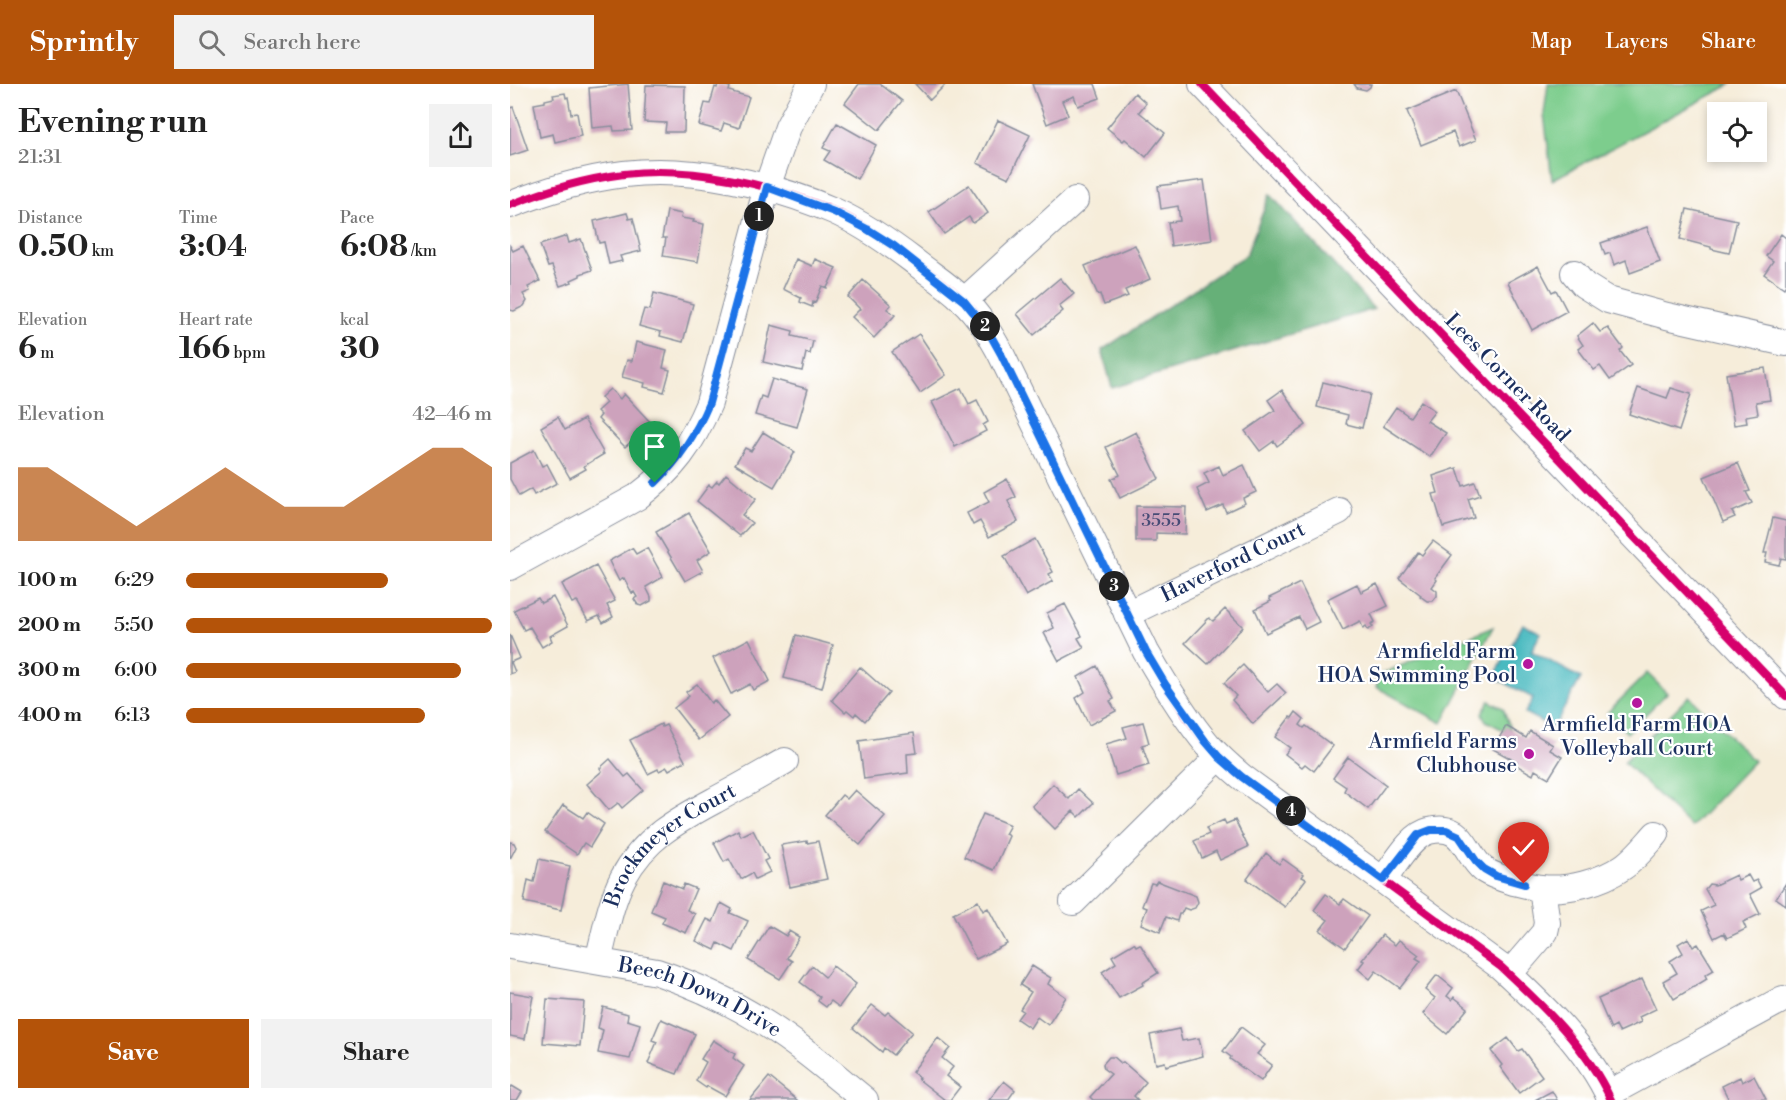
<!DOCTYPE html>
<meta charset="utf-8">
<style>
:root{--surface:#fff;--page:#f2f2f2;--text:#222;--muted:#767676;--accent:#b45309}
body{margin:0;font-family:"Libre Bodoni",serif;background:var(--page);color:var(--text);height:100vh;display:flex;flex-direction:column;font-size:22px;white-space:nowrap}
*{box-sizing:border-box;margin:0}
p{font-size:20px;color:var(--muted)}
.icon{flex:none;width:33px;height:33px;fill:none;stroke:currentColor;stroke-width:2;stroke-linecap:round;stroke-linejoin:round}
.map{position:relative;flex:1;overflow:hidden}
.sheet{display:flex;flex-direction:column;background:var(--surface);width:510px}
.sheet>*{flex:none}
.fabs{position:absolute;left:1197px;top:18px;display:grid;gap:12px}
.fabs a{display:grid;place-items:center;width:60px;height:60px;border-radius:0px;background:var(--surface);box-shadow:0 3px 9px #0003;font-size:30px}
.pin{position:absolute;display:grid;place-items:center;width:51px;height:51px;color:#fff;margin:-62px -26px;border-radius:50% 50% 50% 0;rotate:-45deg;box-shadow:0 0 6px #0007}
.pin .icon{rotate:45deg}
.km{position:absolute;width:30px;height:30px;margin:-15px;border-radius:50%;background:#222;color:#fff;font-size:16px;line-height:30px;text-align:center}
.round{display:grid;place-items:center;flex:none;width:63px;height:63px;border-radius:0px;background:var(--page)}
.head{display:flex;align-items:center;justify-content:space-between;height:102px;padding:0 18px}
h1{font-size:33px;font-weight:700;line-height:45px}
.figures{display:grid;grid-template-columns:repeat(3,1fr);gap:9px;height:102px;padding:6px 18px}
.figures div{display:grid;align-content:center}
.figures b{font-size:30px;font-weight:700}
.figures small{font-size:16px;font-weight:400}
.figures p{font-size:16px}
.chart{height:168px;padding:12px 18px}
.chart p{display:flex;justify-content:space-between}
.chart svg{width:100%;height:108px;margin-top:6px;fill:var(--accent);opacity:.7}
.cta{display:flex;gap:12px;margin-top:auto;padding:12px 18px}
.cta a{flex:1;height:69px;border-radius:0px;background:var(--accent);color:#fff;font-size:24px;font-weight:700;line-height:69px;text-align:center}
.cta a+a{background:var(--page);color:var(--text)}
ul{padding:0 18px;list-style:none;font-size:20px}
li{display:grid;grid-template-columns:96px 72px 1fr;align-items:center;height:45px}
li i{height:15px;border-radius:8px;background:var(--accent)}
header{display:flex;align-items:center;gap:36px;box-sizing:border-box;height:84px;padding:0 30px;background:var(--accent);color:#fff}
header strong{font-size:28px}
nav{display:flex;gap:33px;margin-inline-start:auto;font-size:21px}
.search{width:420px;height:54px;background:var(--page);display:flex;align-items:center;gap:15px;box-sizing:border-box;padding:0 21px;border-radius:0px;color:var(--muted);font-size:22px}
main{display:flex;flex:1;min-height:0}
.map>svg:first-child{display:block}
.green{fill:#7dcd8d;stroke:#4c7e76;stroke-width:1.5}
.forest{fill:#66b078;stroke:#40706b;stroke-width:1.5}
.water{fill:#4abac0;stroke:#32748f;stroke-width:1.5}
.building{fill:#cda2bc}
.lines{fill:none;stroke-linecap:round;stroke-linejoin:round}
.minor-casing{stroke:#888e9c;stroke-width:28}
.minor{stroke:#fff;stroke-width:26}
.cycleway-casing{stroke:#fff;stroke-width:11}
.cycleway{stroke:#d6006c;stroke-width:8}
.route-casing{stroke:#fff;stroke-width:12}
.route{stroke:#1a73e8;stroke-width:8}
.poi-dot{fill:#b5179e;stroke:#fff;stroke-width:2}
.labels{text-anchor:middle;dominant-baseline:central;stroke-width:4.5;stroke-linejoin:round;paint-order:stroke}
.number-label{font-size:18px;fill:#484c76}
.street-label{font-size:21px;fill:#1b2f5e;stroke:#fff}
.poi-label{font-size:21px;fill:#1b2f5e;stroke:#fff;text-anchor:end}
</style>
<header>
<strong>Sprintly</strong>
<div class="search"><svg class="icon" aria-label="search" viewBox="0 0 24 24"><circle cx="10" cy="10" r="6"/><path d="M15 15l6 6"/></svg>Search here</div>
<nav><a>Map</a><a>Layers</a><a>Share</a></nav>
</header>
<main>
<section class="sheet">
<div class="head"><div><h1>Evening run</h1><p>21:31</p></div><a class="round"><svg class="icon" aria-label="share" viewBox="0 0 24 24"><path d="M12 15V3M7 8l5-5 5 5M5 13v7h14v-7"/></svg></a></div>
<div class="figures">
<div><p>Distance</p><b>0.50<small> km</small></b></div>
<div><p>Time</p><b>3:04</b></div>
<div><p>Pace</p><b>6:08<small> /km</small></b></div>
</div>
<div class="figures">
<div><p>Elevation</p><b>6<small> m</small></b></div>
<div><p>Heart rate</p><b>166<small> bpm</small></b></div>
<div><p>kcal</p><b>30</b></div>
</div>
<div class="chart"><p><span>Elevation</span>42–46 m</p>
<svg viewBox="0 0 160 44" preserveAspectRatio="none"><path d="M0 44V14L10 14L20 22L30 30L40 38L50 30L60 22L70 14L80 22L90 30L100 30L110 30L120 22L130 14L140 6L150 6L160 14V44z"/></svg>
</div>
<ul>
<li><b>100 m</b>6:29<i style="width:66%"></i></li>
<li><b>200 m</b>5:50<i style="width:100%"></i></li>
<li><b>300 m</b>6:00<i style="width:90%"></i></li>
<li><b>400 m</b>6:13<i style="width:78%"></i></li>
</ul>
<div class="cta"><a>Save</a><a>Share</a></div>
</section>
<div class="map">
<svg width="1276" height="1016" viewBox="0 0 1276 1016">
<rect width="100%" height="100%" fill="#fff"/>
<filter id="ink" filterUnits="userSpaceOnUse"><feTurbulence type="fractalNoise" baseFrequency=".0167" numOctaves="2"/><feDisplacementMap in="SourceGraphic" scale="12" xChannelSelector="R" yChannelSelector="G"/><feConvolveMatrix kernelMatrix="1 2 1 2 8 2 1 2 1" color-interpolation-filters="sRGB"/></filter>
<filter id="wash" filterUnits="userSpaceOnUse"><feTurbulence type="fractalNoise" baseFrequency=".008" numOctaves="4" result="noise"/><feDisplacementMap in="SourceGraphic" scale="24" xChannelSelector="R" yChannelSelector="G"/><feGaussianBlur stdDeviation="1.35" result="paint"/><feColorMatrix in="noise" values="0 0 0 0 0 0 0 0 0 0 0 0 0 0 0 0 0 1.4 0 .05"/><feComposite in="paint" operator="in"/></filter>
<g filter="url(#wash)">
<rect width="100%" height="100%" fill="#f6edda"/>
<path class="green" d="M1038,0H1222L1042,96L1034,30Z
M983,543L932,639L866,603L871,590Z
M1137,589L1157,609L1117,649L1097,629Z
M1179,612L1244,677L1181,743L1114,678Z
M979,617L993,624L1001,646L999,649L976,637L972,630Z"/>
<path class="forest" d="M760,110L864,225L602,304L592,266L736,171Z"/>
<path class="water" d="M1013,540L1031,549L1021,567L1071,594L1043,644L1015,629L1023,614L984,593Z"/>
<g id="blocks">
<path class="building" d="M118,0L122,46L104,47L103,42L82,44L79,4Z
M208,0L220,3L219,7L239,13L229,44L214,39L211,47L189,41L195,19L200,20L205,3L207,4Z
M349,0H370L392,17L369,46L335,19Z
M405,0H436L420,16Z
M522,0H585L590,14L568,22L564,12L552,17L558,31L537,40Z
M844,0H861L860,3L856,6L847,4Z
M136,1L175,2L174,48H155L156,39L134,38Z
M946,7L966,56L949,63L943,48L911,61L897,27Z
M55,9L56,14L58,13L61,30L67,29L71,52L45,58L43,50L30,53L24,20L35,18V16L44,14L43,11Z
M625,9L636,19L629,28L655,49L636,73L615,55L613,57L597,44Z
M3,23L18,66L0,72V24Z
M488,36L520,51L499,94L467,79Z
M327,39L366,61L347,95L314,76L320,67L313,64Z
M694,96L702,156L661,162L658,138L670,137L668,122L651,125L648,102Z
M459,101L478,129L463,139L459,133L434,150L419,128Z
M1177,125L1227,136L1219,169L1201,165V163L1170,155Z
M157,127L172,130L171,134L184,136L183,138L194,140L188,178L153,172L156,154H152Z
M117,129L119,135L123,134L131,167L110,172L112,177L99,180L94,158L89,159L84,137Z
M1137,143L1150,178L1120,189L1116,176L1104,181L1100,169L1095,171L1091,159Z
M1271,150L1276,154V201L1274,204L1254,190L1263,177L1256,172Z
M57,152L59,159L71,155L82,186L70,190V192L61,196L62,198L50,202L42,182L38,183L30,161Z
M625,161L640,195L615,206L618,212L594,221L590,210L588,211L575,182Z
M0,162L3,167L13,162L30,197L18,203L20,207L13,210L17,217L14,222L4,227L0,226Z
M286,175L302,182L305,175L326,184L317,204L312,202L305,219L303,218L302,223L290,218L291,214L273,205Z
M1028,182L1042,208L1046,206L1057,227L1022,246L998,198Z
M550,194L564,210L549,222L553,227L524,251L507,230Z
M353,196L381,221L377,225L385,231L364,254L342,233L350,225L338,213Z
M144,209L183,220L173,258L150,252L151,248L129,242L134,225L140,226Z
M1083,239L1090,248L1098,244L1113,264L1110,267L1121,281L1100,296L1090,282L1084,286L1068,265L1073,261L1067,252Z
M261,241L283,247L282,252L303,257L300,270L296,269L292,287L253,278Z
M409,250L436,291L410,309L382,268Z
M126,258L157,266L153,284L160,286L154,308L134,303L135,299L112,293L117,276L122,277Z
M1255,284L1260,316L1246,318L1248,330L1236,332L1237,339L1224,341L1216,290Z
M262,295L298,305L287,343L245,331L251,312L256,314Z
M813,298L860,310L852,344L836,340L838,331L807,323Z
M451,304L459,320L467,316L478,338L473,341L476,347L445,363L422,318Z
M1128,304L1157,314L1161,304L1181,310L1169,347L1119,330Z
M100,305L110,315L114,310L141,339L115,363L88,335L91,331L87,327L96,319L91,313Z
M772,306L796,341L767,362L764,357L750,367L735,347L765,326L758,316Z
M911,317L925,327L917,337L936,349L920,373L873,342L886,323L900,333Z
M48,333L55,346L74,335L94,370L74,382L76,385L60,394L31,343Z
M253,348L285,368L264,403L225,380L235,364L241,367Z
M626,348L649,395L610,414L601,395L610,391L596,363Z
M24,366L32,382L37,380L47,399L24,411L21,405L9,412L0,395V379Z
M1228,379L1240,407L1236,408L1242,419L1222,428L1225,433L1213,438L1194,393Z
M734,381L746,408L733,414L735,419L716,428L713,421L697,428L687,405L699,399L694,389L709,382L713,391Z
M947,384L953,402L965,398L970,411L958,415L964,434L933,443L923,410L928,409L923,392Z
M216,390L246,415L232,431L242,439L230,452L187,417L199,401L202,403L207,397L209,399Z
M497,395L506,413L498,417L508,438L479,453L470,437L463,441L457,429L479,418L474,408Z
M626,422L676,423L675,450L646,449V457H626Z
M179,429L201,467L187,476L193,487L175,497L146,448Z
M1263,434L1276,437V475L1271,474L1269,481L1255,478L1257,469H1254Z
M525,455L543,488L539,490L543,497L516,512L494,472Z
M923,457L942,471L925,494L927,496L922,503L927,507V512L923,517H917L910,512L911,511L889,494L908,468L912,471Z
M122,464L126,470L137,464L153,493L136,503L141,513V517L132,522L128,521L124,515L127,513L124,508L122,509L114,494L109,497L99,477Z
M86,482L105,517L97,521L103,533L93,539L89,532L78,537L67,517L62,519L52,500Z
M790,499L809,538L795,545L789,533L756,549L745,525L761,517L759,514Z
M847,500L851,508L867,500L878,522L861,530L865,538L861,540L863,543L858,546L856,542L853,544L850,537L833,546L817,515Z
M43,513L58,542L40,552L42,557L32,563L20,543L14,546L4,526L28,514L31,519Z
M555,520L572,552L568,554L574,564L549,577L534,549L544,544L537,529Z
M715,525L733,543L698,580L675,559L699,534L703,537Z
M0,551L10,574L1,578L5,588L0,590Z
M286,551L323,561L312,604L274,594Z
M239,555L260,597L243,606L240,600L221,610L203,574Z
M733,581L758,608L767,600L776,609L743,640L722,616L726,612L714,599Z
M587,582L604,615L600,617L606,627L579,641L566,614L575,608L568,593Z
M350,583L379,609L355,637L346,629L344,632L337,626L335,628L322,616Z
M187,600L201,619L204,616L218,633L189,656L164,624L179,612L176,608Z
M786,628L794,635L790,641L794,644L796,642L823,662L804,687L795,680L792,683L775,670L780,664L765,653L780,633L782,634Z
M633,638L639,659L632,661L639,681L606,691L596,660L617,654L613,643Z
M151,640L152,643L156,641L175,677L159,686L157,683L149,687L148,685L138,690L120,656Z
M996,642L1016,654L1020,647L1043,661L1040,666L1052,673L1039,694L1025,686L1023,691L1006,681L1007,678L983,665Z
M404,649L407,669L397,670L398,689L354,695L349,657Z
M838,673L876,701L858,725L834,707L836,703L823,694Z
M100,675L115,693L119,690L133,706L112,724L108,719L99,726L77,700L92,687L90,684Z
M543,700L559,715L568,705L583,719L569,733L563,727L545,745L522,722Z
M345,706L375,732L350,761L315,731L332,711L337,715Z
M53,721L73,734L77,728L94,740L80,763L74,759L67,770L35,748Z
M473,730L500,741L495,750L499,752L484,786L454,773Z
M714,736L716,740L725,736L738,763L710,776L706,767L692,774L684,757L699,750L696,744Z
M228,746L231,752L243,746L258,775L254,777L260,788L245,795L242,789L231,795L229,791H228L219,775L214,778L204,759Z
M297,757V759L308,757L317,795L280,803L271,761Z
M0,758L4,759L6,763L0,775Z
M756,769L769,780L773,775L794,790L792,793L796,795L775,823L737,795Z
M29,775L60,782L51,826L14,818L18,796L24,798Z
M1226,791L1228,796L1238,791L1242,798L1247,796L1251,804L1240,810L1250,830L1233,838L1236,845L1217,854L1214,849L1204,854L1191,827L1204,821L1195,805L1199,800L1205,801Z
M153,797L172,805L174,800L186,805L177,826L185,830L176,849L152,839L155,833L141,827Z
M647,797L686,812L688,818L685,824L679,826L674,824L671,830H669L667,837L656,833L650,848L631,840L637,824L632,822L641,799L645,800Z
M1276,799V821L1266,814Z
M816,810L830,820L834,815L858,832L835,864L810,846L818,836L804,826Z
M468,817L473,827L478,824L497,860L466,875L443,830Z
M211,819L222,825L220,829L238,837L224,867L208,859L205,866L186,857L197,835L203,838Z
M259,842L276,852L279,847L289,853L277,874L282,877L270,895L238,876Z
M872,851L885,861L889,856L909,871L906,874L911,877L890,904L866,887L860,895L848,885L854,877L852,876Z
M1178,854L1183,863L1188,860L1204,886L1195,891L1197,895L1164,915L1153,897L1167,889L1160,877L1173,869L1168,860Z
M624,859L626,862L630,860L648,889L632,899L633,901L609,914L592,888L606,879L602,872Z
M302,882L315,893L323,882L346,900L329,923L321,917L316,923L308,917L310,913L290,898Z
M522,882L541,894L538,900L556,913L538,941L527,933L520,944L507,935L513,927L510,925L521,908L510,901Z
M927,891L943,904L937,912L942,916L944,913L958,924L937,950L913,930L925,914L915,906Z
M1132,895L1146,925L1129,933L1131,938L1109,948L1106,942L1101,945L1088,915Z
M0,908L23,912L15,955L0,952Z
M37,915L74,918L70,962L33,959Z
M362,921L375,931L378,928L402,948L383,971L374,964L372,968L343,944Z
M93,923L118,930L117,936L130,940L120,975L88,969L93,946L88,944Z
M151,935L185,950L167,990L138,979L147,958L142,956Z
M731,943L755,961L747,970L762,981L751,997L720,975L721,973L713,967Z
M669,945L672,957L689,954L693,972L656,982L655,978L646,980L640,951Z
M428,954L440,964L432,974L443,983L436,992L450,1003L440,1016H435L408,995L410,994L402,988Z
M998,954L1008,967L1012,965L1032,992L1009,1009L990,983L992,981L981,967Z
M203,956L225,970L223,974L234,982L215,1012L197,1002L196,1004L186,997L196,978L191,975Z
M599,973H604L611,979L613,978L636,998L624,1012L628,1016H583L580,1013L601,990L594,985L593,980Z
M1244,992L1256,1015L1219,1016L1212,1002L1230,993L1232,998Z
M259,993L287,1016H240Z
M494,997L505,1006L498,1016H479Z
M2,1002L12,1008L7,1016H0V1005Z
M1042,1007L1047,1016H1025Z"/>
</g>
</g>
<g filter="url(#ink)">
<use href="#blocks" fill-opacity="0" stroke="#888e9c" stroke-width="1.5"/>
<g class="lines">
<g class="minor-casing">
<g id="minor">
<path d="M692,0L1276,612"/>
<path d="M0,121C37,106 75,95 114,90C182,82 262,100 324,127C353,140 380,159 405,178C420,190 438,201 452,215C469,231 480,250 491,270L636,568C654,599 675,634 698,661C709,673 720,683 732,693L991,883C1032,921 1077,963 1101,1016"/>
<path d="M1064,189L1074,201L1098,216L1157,232L1276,259"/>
<path d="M454,217L565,116"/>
<path d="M0,483L127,413C163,386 182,360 199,319L257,103L278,43L301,0"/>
<path id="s1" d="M617,530L829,427"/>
<path d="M873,796C885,781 901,751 919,747C955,738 954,770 974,786C983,792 994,795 1004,798C1013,800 1022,803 1031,804C1058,807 1091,798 1113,783C1125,775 1136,761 1146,750"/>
<path d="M563,818L709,673"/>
<path id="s2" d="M0,862L147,888C185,901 222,918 256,940C291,962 323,990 355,1016"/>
<path id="s3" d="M88,877C95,850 100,819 113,794C135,753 168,736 207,715C230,703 252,690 275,677"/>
<path d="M999,890L1035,848L1037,839L1032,805"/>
<path d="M1098,1010L1273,915"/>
</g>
</g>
<use href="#minor" class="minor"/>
<g class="cycleway-casing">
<path id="cycleway" d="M692,0L1276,612
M0,121C37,106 75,95 114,90C182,82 262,100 324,127C353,140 380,159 405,178C420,190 438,201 452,215C469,231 480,250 491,270L636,568C654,599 675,634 698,661C709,673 720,683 732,693L991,883C1032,921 1077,963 1101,1016"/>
</g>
<use href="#cycleway" class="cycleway"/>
</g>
</g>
<g class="lines" filter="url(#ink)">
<g class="route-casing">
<path id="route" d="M145,399C170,375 186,350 199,319L257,103L324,128L357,145L384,162L454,217L477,245L491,270L636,568L655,600L696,658L709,673L732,693L873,796L908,751L921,746H936L949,752L966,777L974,785L986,792L1014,800"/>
</g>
<use href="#route" class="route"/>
</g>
<g class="poi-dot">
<circle cx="1018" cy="580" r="6"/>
<circle cx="1127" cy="619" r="6"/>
<circle cx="1019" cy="670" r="6"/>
</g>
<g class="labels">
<g class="number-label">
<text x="651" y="436">3555</text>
</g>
<g class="street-label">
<text transform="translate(997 294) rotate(46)">Lees Corner Road</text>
<text stroke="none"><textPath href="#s1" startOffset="118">Haverford Court</textPath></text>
<text stroke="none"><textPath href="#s3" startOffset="144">Brockmeyer Court</textPath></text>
<text stroke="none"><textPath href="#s2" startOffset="198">Beech Down Drive</textPath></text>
</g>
<g class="poi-label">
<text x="1006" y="568">Armfield Farm<tspan x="1006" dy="24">HOA Swimming Pool</tspan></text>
<text x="1127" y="641" text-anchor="middle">Armfield Farm HOA<tspan x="1127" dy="24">Volleyball Court</tspan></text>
<text x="1007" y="658">Armfield Farms<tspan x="1007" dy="24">Clubhouse</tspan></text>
</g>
</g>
</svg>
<div class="fabs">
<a><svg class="icon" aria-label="locate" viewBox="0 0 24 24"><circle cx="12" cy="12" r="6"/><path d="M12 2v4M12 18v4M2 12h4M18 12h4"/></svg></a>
</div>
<div class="pin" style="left:145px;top:399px;background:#1e9e55"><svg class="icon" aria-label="arrive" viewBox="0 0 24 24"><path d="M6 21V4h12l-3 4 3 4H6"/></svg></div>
<div class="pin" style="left:1014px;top:800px;background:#d93025"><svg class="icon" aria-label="check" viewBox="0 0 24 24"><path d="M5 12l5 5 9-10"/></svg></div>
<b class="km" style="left:249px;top:132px">1</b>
<b class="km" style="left:475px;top:242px">2</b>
<b class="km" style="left:604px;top:502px">3</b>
<b class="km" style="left:781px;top:727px">4</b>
</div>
</main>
